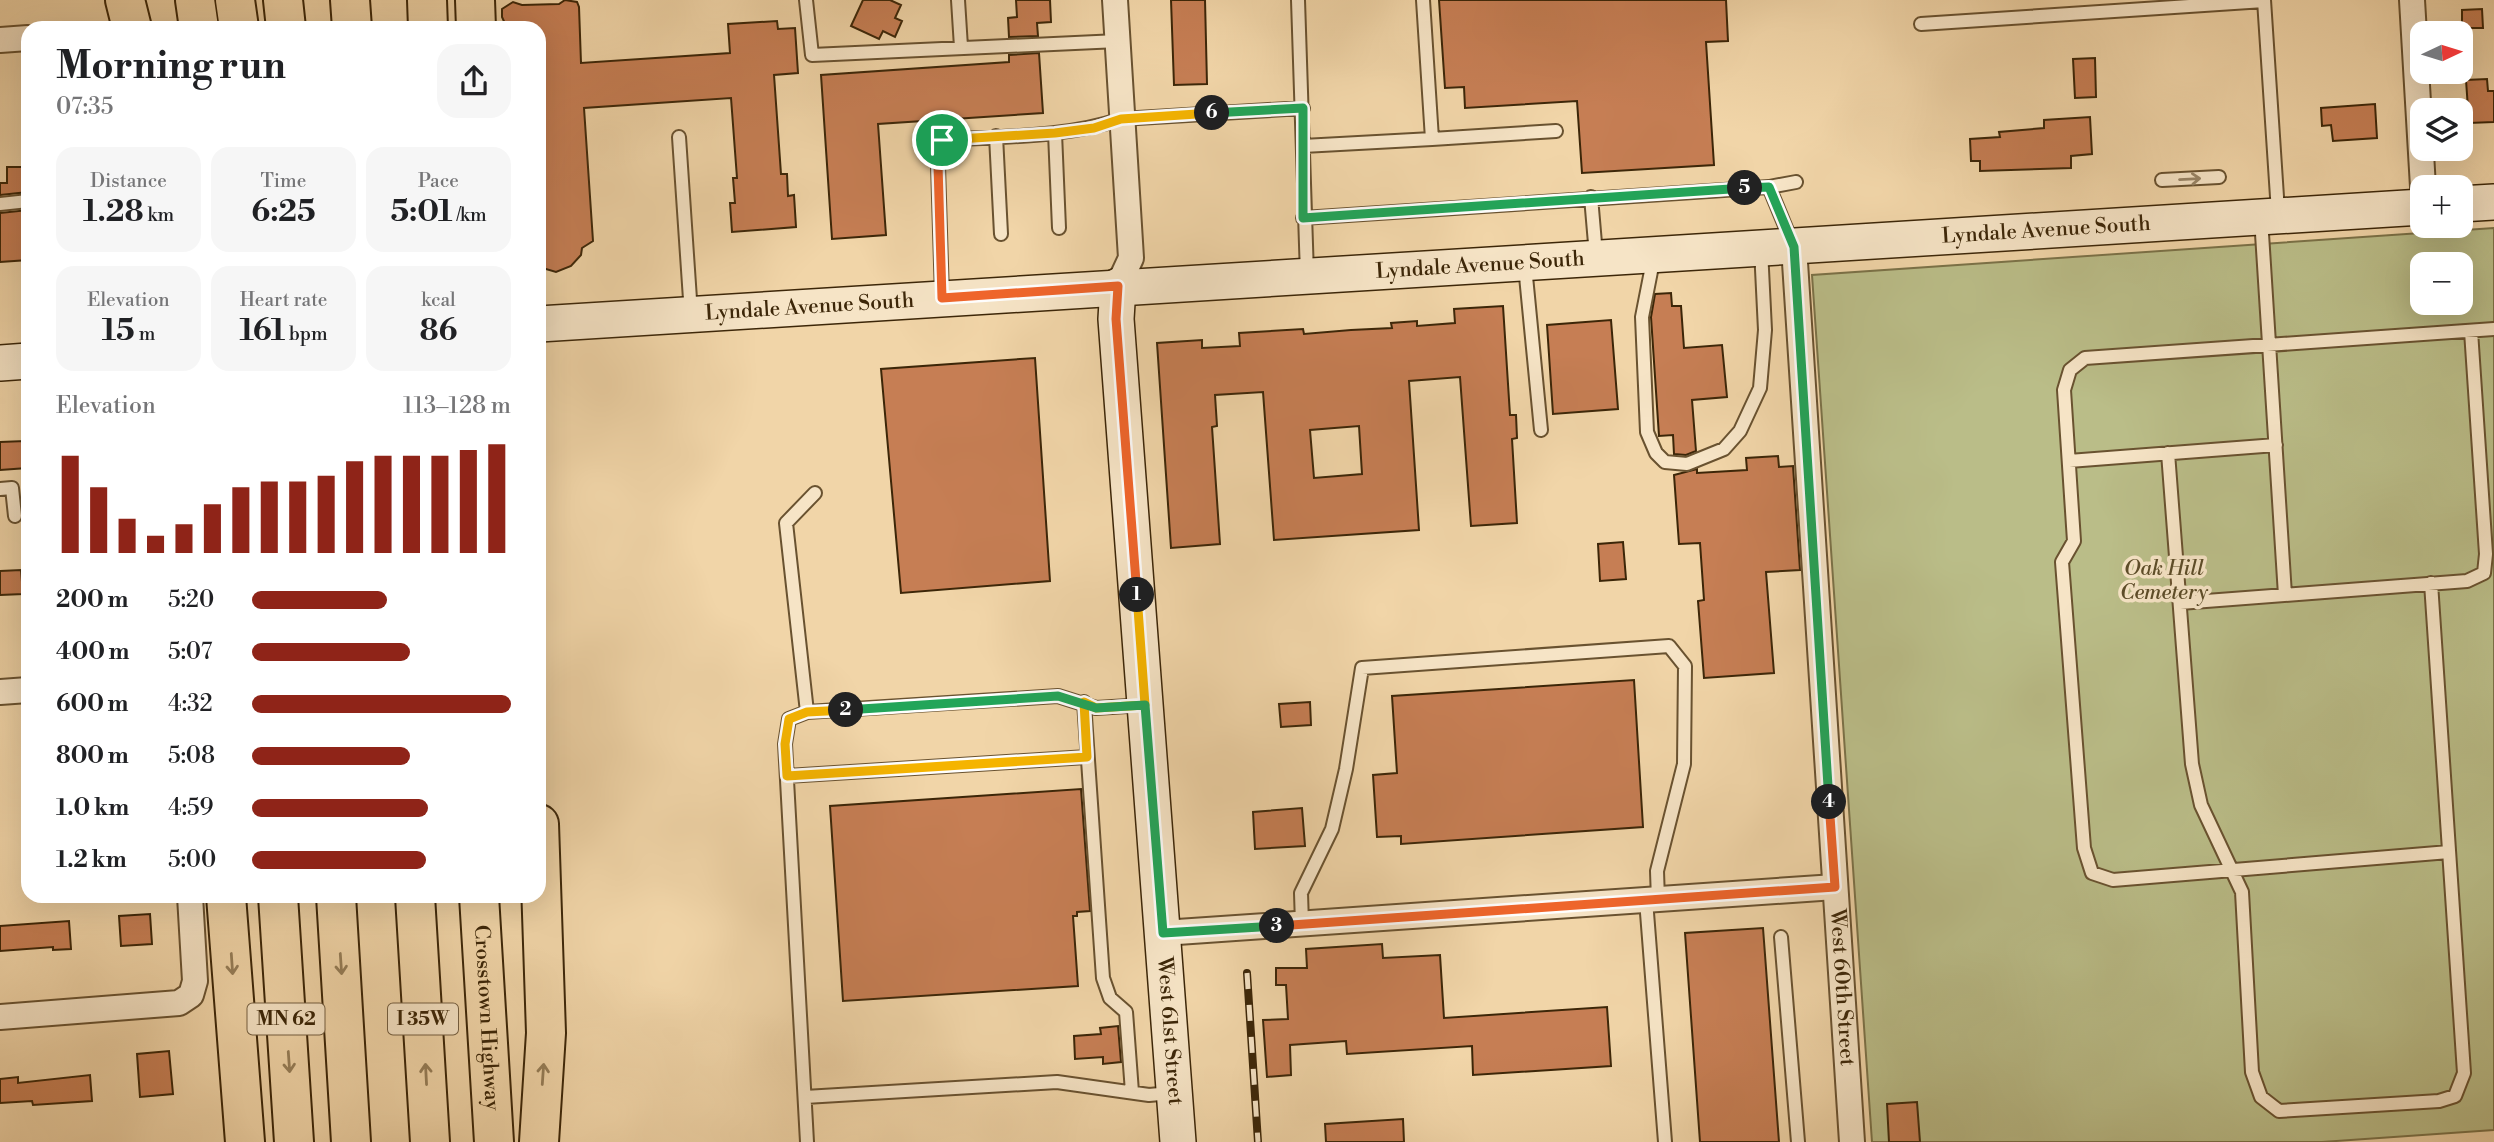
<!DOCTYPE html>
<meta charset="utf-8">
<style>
:root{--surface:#fff;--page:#f6f6f6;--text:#202124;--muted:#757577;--accent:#8f2418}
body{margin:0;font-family:"Libre Bodoni",serif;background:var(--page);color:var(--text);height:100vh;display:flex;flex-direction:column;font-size:26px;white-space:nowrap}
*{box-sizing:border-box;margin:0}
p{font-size:23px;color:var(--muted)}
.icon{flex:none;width:38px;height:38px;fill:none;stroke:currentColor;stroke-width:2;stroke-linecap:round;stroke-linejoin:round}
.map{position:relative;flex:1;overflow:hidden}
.side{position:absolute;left:21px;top:21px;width:525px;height:882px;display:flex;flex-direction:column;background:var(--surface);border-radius:21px;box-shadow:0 7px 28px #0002}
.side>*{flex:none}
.needle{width:46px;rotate:86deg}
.controls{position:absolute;left:2410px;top:21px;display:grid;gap:14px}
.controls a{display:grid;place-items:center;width:63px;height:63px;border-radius:14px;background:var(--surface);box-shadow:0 7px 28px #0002;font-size:35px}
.pin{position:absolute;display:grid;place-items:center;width:60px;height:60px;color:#fff;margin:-30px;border:4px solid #fff;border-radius:50%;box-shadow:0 2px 7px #0007}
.km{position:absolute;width:35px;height:35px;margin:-18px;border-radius:50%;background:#222;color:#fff;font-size:19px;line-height:35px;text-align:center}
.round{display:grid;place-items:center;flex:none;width:74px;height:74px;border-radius:21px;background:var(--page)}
.overview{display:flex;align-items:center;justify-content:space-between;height:119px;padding:0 35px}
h1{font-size:38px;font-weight:700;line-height:52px}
.stats{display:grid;grid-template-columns:repeat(3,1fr);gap:10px;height:119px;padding:7px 35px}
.stats div{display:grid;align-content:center;border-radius:18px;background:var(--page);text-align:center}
.stats b{font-size:30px;font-weight:700}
.stats small{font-size:19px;font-weight:400}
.stats p{font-size:19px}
.chart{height:196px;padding:14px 35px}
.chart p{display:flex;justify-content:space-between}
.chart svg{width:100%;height:126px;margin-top:7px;stroke:var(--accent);stroke-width:6}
ul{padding:0 35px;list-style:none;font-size:23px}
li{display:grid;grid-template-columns:112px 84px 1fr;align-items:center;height:52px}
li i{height:18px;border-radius:9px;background:var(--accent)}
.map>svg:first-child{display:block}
.green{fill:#babd88;stroke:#7b7248;stroke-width:2;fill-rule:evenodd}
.building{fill:#c67e54;stroke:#3c2608;stroke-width:2;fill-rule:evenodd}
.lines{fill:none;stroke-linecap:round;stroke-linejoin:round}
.lane-casing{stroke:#695230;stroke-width:16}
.street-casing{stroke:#695230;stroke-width:28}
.secondary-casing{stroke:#3c2608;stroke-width:38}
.highway-casing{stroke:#3c2608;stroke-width:42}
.lane{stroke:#f6e4c6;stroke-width:12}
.street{stroke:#f6e4c6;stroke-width:24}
.secondary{stroke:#f6e4c6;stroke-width:35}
.highway{stroke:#f1d5a8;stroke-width:38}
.rail-casing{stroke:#3c2608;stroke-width:8}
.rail{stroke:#f6e4c6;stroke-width:5;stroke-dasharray:16;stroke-linecap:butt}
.oneway{stroke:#998567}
.oneway2{stroke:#967e58}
.split-1-casing{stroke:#fff;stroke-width:14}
.split-2-casing{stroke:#fff;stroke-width:14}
.split-3-casing{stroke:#fff;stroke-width:14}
.split-4-casing{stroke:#fff;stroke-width:14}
.split-5-casing{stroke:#fff;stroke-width:14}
.split-6-casing{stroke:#fff;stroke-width:14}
.split-7-casing{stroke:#fff;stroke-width:14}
.split-1{stroke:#f0652b;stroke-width:9}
.split-2{stroke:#f5b400;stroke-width:9}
.split-3{stroke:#22a559;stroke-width:9}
.split-4{stroke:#f0652b;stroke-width:9}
.split-5{stroke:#22a559;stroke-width:9}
.split-6{stroke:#22a559;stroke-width:9}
.split-7{stroke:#f5b400;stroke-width:9}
.labels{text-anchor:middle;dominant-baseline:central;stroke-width:7;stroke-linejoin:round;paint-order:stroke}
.shield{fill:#f6e4c6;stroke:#745f41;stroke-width:2}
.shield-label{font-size:19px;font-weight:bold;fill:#3c2608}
.street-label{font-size:21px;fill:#3c2608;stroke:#f6e4c6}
.park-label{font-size:21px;font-style:italic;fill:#5c4c28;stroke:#f6e4c6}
</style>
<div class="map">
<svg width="2494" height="1142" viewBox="0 0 2494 1142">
<rect width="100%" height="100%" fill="#f1d5a8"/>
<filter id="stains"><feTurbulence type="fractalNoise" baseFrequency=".00286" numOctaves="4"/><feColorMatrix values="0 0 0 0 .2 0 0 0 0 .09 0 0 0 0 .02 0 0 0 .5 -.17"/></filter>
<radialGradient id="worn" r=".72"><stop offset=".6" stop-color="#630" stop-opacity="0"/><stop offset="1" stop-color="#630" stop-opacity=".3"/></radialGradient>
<path class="green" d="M2494,228V1130L2322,1142H1872L1812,275ZM2422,264H2460V303H2422Z"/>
<path class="building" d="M565,0L577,2L579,7L581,63L730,53L728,24L777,21L778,29L795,28L798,73L774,75L781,174H787L788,196L794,195L796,227L732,232L730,203H735L733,178H737L731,98L584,108L593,241L582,248L581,255L571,266L556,272L539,267V28H507L502,17V9L513,2L522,5L559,4Z
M863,0H890L901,5L895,18L902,21L895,37L883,31L879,39L851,26Z
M1016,0H1050L1051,22L1037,23L1038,36L1009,37L1008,18L1017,17Z
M1171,0H1205L1207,84L1174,85Z
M1439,0H1726L1728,41L1706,42L1714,165L1582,173L1577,101L1465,108L1464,87L1445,88Z
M2482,9L2483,28H2462V10Z
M1039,53L1043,113L878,124L886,235L832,239L821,75L1009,62V55Z
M2095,58L2096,97L2075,98L2073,59Z
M2487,79L2488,91H2494V122L2469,123L2466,80Z
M2375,104L2377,138L2333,141L2331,125L2322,126L2321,108Z
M2090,117L2092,154L2071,156V168L1980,171V161H1971L1970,139L2000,137L1999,132L2044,128V120Z
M7,167H28V192L0,195V183H7Z
M28,210V260L0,262V213Z
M1671,293L1672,306H1681L1684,348L1722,345L1727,397L1692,400L1696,451L1686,455L1674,454L1673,435L1659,436L1651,317L1655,294Z
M1503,306L1510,415H1516L1517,438L1512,439L1517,523L1471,526L1460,377L1409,381L1419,530L1274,540L1263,392L1215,395L1217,426L1212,427L1220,544L1171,548L1157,343L1202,340V348L1240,346L1239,333L1303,329L1304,334L1351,330L1392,328L1391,323L1417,321V326L1455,323L1454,309ZM1359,426L1362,474L1314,478L1310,430Z
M1611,320L1618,409L1553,414L1547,325Z
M1035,358L1050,581L901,593L881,369Z
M25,441L27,468L0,470V442Z
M1778,456L1779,467L1793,466L1800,570L1766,572L1774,673L1704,678L1698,601L1704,600L1700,543L1679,544L1674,475L1697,469V473L1747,470L1746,458Z
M1623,542L1626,579L1600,581L1598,544Z
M21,570L23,594L0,595V571Z
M1634,680L1643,827L1401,844V836L1377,837L1373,775L1397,773L1392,696Z
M1310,702L1311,725L1281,727L1279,704Z
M1081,789L1090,911L1077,912V916H1073L1078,986L843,1001L830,806Z
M1302,808L1305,846L1255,849L1253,812Z
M150,914L152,944L121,946L119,916Z
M69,921L71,949L53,950V947L0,951V926Z
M1763,928L1779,1142H1700L1685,933Z
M1382,944L1383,958L1440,955L1444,1018L1607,1007L1611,1066L1473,1075L1472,1046L1347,1054L1346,1041L1290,1045L1291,1075L1267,1077L1263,1020L1288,1019L1286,985H1276V968H1307L1306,949Z
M1118,1026L1121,1062L1103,1064V1057L1075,1059L1074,1036L1101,1034L1100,1028Z
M169,1051L173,1094L140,1097L137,1054Z
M90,1075L92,1101L33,1105L32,1101L0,1103V1079L18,1077V1083Z
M1917,1102L1920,1142H1889L1887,1104Z
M1403,1119L1404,1142H1326L1325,1124Z"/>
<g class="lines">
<g class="lane-casing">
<path id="lane" d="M806,0L812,55L1118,41
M958,0L961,47
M1298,0L1307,275
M1423,0L1432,139L1556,131
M2264,0L2278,212
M1921,24L2264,1
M1055,133L1059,228
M996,136L1001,234
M679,137L691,314
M1303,146L1432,139
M2162,180L2219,177
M1769,187L1793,245
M1591,197L1596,255
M0,204L28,201
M1303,218L1769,187L1796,182
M2261,218L2285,595
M1654,256L1642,317L1647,432L1656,453L1665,462L1687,464L1724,449L1740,431L1760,388L1765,330L1761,249
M1525,266L1541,430
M942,297L938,165L942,140C1002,136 1064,138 1121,119L1303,108
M2168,453L2192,764L2201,805L2242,892L2252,1072L2261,1097L2279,1111L2439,1101L2455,1096L2464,1073L2431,583
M2069,461L2276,445
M0,489L12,488L15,516
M2180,603L2467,581L2484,573L2486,554L2471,331
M1084,702L1103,978L1110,998L1126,1012L1132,1092
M807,712L786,523L815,493
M787,776L1087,757
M2449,852L2113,880L2092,873L2084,848L2062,562L2074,541L2064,390L2070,370L2085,358L2494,329
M1646,900L1665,1142
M1302,924L1301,893L1332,829L1346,769L1362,668L1669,646L1685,666L1684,764L1657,871L1658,900
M1781,937L1798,1142
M805,1097L1057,1082L1149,1095L1171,1093
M807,1142L785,744L789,719L807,712L1058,696L1096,708L1144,705"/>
</g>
<g class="street-casing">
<g id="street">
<path d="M1115,0L1131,258L1118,286"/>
<path d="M2412,0L2423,187"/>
<path d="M0,40L28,38"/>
<path id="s1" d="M1794,247L1852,1142"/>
<path d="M0,692L28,690"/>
<path d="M1163,933L1835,887"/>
<path d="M0,1017L179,1003L191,995L195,981L190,896"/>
</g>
</g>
<g class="secondary-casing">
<g id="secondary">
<path d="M2460,204L2494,202"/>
<path id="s2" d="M1118,286L1116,319L1178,1142"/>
<path id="s3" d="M539,324L2422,207"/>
<path d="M0,363L28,361"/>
</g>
</g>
<g class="highway-casing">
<g id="highway">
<path d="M125,0L132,28"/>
<path d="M195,0L199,28"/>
<path d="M235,0L239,28"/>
<path d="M283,0L286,28"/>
<path d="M350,0L352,28"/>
<path d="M427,0L428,28"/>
<path d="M475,0L476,28"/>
<path d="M226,896L245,1142"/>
<path d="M278,896L294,1142"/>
<path d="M336,896L351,1142"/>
<path d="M415,896L430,1142"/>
<path id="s4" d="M479,896L494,1142"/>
<path d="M539,1142L546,1033L539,824"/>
</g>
</g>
<use href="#lane" class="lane"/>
<use href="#street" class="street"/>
<use href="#secondary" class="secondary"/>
<use href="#highway" class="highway"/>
<g class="rail-casing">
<path id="rail" d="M1247,973L1258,1142"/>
</g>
<use href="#rail" class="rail"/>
</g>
<defs><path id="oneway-shaft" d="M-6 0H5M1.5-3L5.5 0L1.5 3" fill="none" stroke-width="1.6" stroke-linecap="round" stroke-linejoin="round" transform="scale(1.75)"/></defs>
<use class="oneway" href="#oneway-shaft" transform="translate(2190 179) rotate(-3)"/>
<g class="oneway2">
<use href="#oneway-shaft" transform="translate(232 964) rotate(86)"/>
<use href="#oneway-shaft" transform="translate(341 964) rotate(86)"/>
<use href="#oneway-shaft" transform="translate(289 1062) rotate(86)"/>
<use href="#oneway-shaft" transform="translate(426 1074) rotate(-93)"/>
<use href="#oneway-shaft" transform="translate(543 1074) rotate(-86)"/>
</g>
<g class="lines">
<g class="split-1-casing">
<path id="split-1" d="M942,140L938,165L942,298L1118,286L1116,319L1137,595"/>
</g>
<g class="split-2-casing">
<path id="split-2" d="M846,710L807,712L789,719L785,744L787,776L1087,757L1084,702L1096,708L1145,705L1137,595"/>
</g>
<g class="split-3-casing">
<path id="split-3" d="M846,710L1058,696L1096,708L1145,705L1163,933L1277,926"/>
</g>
<g class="split-4-casing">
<path id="split-4" d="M1277,926L1835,887L1829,802"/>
</g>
<g class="split-5-casing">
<path id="split-5" d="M1745,188L1769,187L1794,247L1829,802"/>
</g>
<g class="split-6-casing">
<path id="split-6" d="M1212,113L1303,108V218L1745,188"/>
</g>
<g class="split-7-casing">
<path id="split-7" d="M942,140L1055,133L1094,128L1121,119L1212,113"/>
</g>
<use href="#split-1" class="split-1"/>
<use href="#split-2" class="split-2"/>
<use href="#split-3" class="split-3"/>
<use href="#split-4" class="split-4"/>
<use href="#split-5" class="split-5"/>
<use href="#split-6" class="split-6"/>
<use href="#split-7" class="split-7"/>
</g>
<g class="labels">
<g class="shield">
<rect x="247.5" y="1003.5" width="77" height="31" rx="5"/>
<rect x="388" y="1003.5" width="70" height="31" rx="5"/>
</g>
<g class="shield-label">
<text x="286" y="1019">MN 62</text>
<text x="423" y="1019">I 35W</text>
</g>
<g class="street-label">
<text stroke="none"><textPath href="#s3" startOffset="1510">Lyndale Avenue South</textPath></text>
<text stroke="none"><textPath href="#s3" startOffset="943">Lyndale Avenue South</textPath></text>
<text stroke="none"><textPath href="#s3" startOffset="271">Lyndale Avenue South</textPath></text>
<text stroke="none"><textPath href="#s1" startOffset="742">West 60th Street</textPath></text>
<text stroke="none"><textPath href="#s4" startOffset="122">Crosstown Highway</textPath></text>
<text stroke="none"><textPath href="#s2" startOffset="747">West 61st Street</textPath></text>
</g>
<g class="park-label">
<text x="2164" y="569">Oak Hill<tspan x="2164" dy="24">Cemetery</tspan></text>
</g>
</g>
<rect width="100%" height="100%" filter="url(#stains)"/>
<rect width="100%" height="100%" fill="url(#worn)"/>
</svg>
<div class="controls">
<a><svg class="needle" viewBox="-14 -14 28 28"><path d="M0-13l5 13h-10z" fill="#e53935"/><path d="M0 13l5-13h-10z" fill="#757577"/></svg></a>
<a><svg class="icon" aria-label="layers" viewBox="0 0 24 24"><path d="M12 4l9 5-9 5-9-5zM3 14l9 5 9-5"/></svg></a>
<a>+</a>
<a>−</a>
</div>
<div class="pin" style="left:942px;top:140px;background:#1e9e55"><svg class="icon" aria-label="arrive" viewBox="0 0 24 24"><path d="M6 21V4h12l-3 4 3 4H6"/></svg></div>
<b class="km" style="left:1137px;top:595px">1</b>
<b class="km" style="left:846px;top:710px">2</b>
<b class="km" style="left:1277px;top:926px">3</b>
<b class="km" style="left:1829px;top:802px">4</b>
<b class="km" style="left:1745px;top:188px">5</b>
<b class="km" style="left:1212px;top:113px">6</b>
<section class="side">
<div class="overview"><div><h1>Morning run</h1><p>07:35</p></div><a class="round"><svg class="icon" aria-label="share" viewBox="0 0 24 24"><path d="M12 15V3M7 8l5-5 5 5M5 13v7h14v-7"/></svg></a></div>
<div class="stats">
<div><p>Distance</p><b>1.28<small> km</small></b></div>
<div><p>Time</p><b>6:25</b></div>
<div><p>Pace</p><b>5:01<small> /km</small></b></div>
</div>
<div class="stats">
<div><p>Elevation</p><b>15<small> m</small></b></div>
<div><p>Heart rate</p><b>161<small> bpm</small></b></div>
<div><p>kcal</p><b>86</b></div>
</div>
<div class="chart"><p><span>Elevation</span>113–128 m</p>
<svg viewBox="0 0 160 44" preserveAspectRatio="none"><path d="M5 44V10M15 44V21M25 44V32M35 44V38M45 44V34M55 44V27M65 44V21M75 44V19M85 44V19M95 44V17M105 44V12M115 44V10M125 44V10M135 44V10M145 44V8M155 44V6"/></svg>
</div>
<ul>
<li><b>200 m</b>5:20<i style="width:52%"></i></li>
<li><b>400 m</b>5:07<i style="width:61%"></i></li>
<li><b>600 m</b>4:32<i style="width:100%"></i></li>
<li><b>800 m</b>5:08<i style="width:61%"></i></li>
<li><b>1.0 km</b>4:59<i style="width:68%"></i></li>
<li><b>1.2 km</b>5:00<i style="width:67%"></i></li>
</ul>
</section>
</div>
